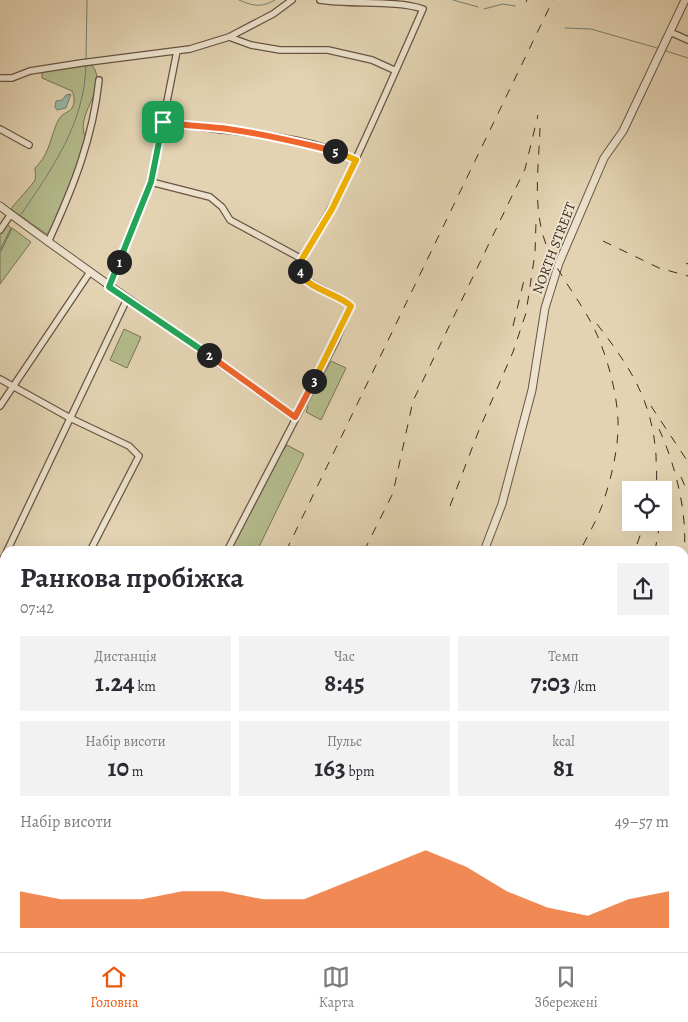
<!DOCTYPE html>
<html lang="uk">
<meta charset="utf-8">
<style>
:root{--surface:#fff;--page:#f2f2f3;--text:#2b2b33;--muted:#7c7c81;--line:#e1e1e2;--accent:#ea580c}
body{margin:0;font-family:Alegreya,serif;background:var(--page);color:var(--text);height:100vh;display:flex;flex-direction:column;font-size:19px;white-space:nowrap}
*{box-sizing:border-box;margin:0}
p{font-size:16px;color:var(--muted)}
.icon{flex:none;width:28px;height:28px;fill:none;stroke:currentColor;stroke-width:2;stroke-linecap:round;stroke-linejoin:round}
.map{position:relative;flex:1;overflow:hidden}
.panel{position:absolute;left:0px;top:546px;width:689px;height:406px;display:flex;flex-direction:column;background:var(--surface);border-radius:15px 15px 0 0;box-shadow:0 5px 20px #0002}
.panel>*{flex:none}
.tools{position:absolute;left:622px;top:481px;display:grid;gap:10px}
.tools a{display:grid;place-items:center;width:50px;height:50px;border-radius:0px;background:var(--surface);box-shadow:0 5px 20px #0002;font-size:25px}
.pin{position:absolute;display:grid;place-items:center;width:42px;height:42px;color:#fff;margin:-21px;border-radius:10px;box-shadow:0 2px 8px #0006}
.km{position:absolute;width:25px;height:25px;margin:-12px;border-radius:50%;background:#222;color:#fff;font-size:14px;line-height:25px;text-align:center}
.round{display:grid;place-items:center;flex:none;width:52px;height:52px;border-radius:0px;background:var(--page)}
.overview{display:flex;align-items:center;justify-content:space-between;height:85px;padding:0 20px}
h1{font-size:28px;font-weight:700;line-height:38px}
.stats{display:grid;grid-template-columns:repeat(3,1fr);gap:8px;height:85px;padding:5px 20px}
.stats div{display:grid;align-content:center;border-radius:0px;background:var(--page);text-align:center}
.stats b{font-size:25px;font-weight:700}
.stats small{font-size:14px;font-weight:400}
.stats p{font-size:14px}
.chart{height:140px;padding:10px 20px}
.chart p{display:flex;justify-content:space-between}
.chart svg{width:100%;height:90px;margin-top:5px;fill:var(--accent);opacity:.7}
.dock{display:flex;justify-content:space-around;align-items:center;height:70px;border-top:1px solid var(--line);background:var(--surface);font-size:14px;color:var(--muted)}
.dock a{display:grid;justify-items:center;gap:2px}
.dock .active{color:var(--accent)}
.map>svg:first-child{display:block}
.green{fill:#b4bc8c;stroke:#7a7456}
.water{fill:#96b8a8;stroke:#738072}
.lines{fill:none;stroke-linecap:round;stroke-linejoin:round}
.stream{stroke:#738072;stroke-width:1}
.minor-casing{stroke:#685545;stroke-width:8}
.tertiary-casing{stroke:#685545;stroke-width:9}
.minor{stroke:#ede2cd;stroke-width:5.5}
.tertiary{stroke:#ede2cd;stroke-width:7}
.rail{stroke:#3f2b21;stroke-width:1;stroke-dasharray:9 9;stroke-linecap:butt}
.split-1-casing{stroke:#fff;stroke-width:10}
.split-2-casing{stroke:#fff;stroke-width:10}
.split-3-casing{stroke:#fff;stroke-width:10}
.split-4-casing{stroke:#fff;stroke-width:10}
.split-5-casing{stroke:#fff;stroke-width:10}
.split-6-casing{stroke:#fff;stroke-width:10}
.split-1{stroke:#22a559;stroke-width:6}
.split-2{stroke:#22a559;stroke-width:6}
.split-3{stroke:#f0652b;stroke-width:6}
.split-4{stroke:#f5b400;stroke-width:6}
.split-5{stroke:#f5b400;stroke-width:6}
.split-6{stroke:#f0652b;stroke-width:6}
.labels{text-anchor:middle;dominant-baseline:central;stroke-width:4;stroke-linejoin:round;paint-order:stroke}
.street-label{font-size:14px;fill:#3f2b21;stroke:#ede2cd}
</style>
<div class="map">
<svg width="688" height="952" viewBox="0 0 688 952">
<rect width="100%" height="100%" fill="#e3d3b2"/>
<filter id="stains"><feTurbulence type="fractalNoise" baseFrequency=".004" numOctaves="4"/><feColorMatrix values="0 0 0 0 .2 0 0 0 0 .09 0 0 0 0 .02 0 0 0 .5 -.17"/></filter>
<radialGradient id="worn" r=".72"><stop offset=".6" stop-color="#630" stop-opacity="0"/><stop offset="1" stop-color="#630" stop-opacity=".3"/></radialGradient>
<path class="green" d="M92,65C110,88 73,115 86,138L78,169L49,234L45,233L11,209C15,203 34,183 35,180C36,177 35,172 35,168C51,153 50,135 59,119C63,112 70,113 73,106C75,101 74,95 72,91L42,78V72Z
M7,224L11,228L0,250V234Z
M12,228L31,242L0,284V253Z
M124,329L141,337L127,368L110,360Z
M331,361L346,368L321,420L306,412L308,407L306,406Z
M287,445L304,454L257,551H229L272,467Z
M688,916V937L682,952H671L673,948H684V925Z"/>
<path class="water" d="M71,94L66,108L57,110L55,107L56,101L62,100L66,95Z"/>
<g class="lines">
<path class="stream" d="M239,0C253,6 261,8 275,0
M453,0L478,7
M484,9L503,4L515,6
M565,28L591,29L657,48
M666,51L688,58
M86,60L87,0
M20,216C52,169 85,123 86,64
M0,253L12,228"/>
<g class="minor-casing">
<path id="minor" d="M670,32L688,40
M229,37L251,45L280,50H328L372,60L394,70
M0,78H12L30,71L81,63L190,49L229,37L273,14L292,0
M163,121C224,134 299,131 356,160
M0,129L29,145
M151,182L210,197L222,207L230,220L302,259
M0,230L11,214
M49,240C73,188 93,138 99,80
M109,287L151,182L177,51
M0,379L70,418L129,446L139,456L90,551
M0,406L90,272
M7,551L127,299
M227,551L335,343L351,306C336,292 315,290 300,274V267C310,239 330,213 343,186C371,128 397,68 423,9C395,0 352,5 320,0
M0,565L5,555
M0,672L5,674
M0,738L5,727
M0,913L5,903"/>
</g>
<g class="tertiary-casing">
<path id="tertiary" d="M0,206C97,279 197,346 295,417
M484,551L502,504L532,390L545,308L559,263L604,158L623,131L685,0
M280,952L282,948"/>
</g>
<use href="#minor" class="minor"/>
<use href="#tertiary" class="tertiary"/>
<path class="rail" d="M526,2L527,0
M540,128C539,160 534,195 541,227C548,262 571,287 588,317C604,344 617,389 618,421C619,447 611,479 603,503C597,520 588,535 580,551
M603,241L659,268L688,276
M686,263L688,264
M597,324C630,367 652,400 656,455C656,466 658,480 655,490
M513,326L525,276
M651,406L688,462
M659,429C676,466 688,515 684,555
M681,477L688,493
M450,506L479,430L513,352L526,313L535,253L536,222
M637,544L645,522
M286,551L553,0
M364,551L393,493L413,401L525,169L538,115
M655,551L660,522
M684,626L688,617
M684,677L688,668
M94,952L96,948
M103,952L104,948
M115,952L116,948
M146,952L148,948
M157,952L159,948
M166,952L168,948
M247,952L249,948
M414,952L415,948
M467,952L469,948
M553,952L555,948"/>
</g>
<g class="lines">
<g class="split-1-casing">
<path id="split-1" d="M119,262L151,182L163,122"/>
</g>
<g class="split-2-casing">
<path id="split-2" d="M119,262L109,287L209,355"/>
</g>
<g class="split-3-casing">
<path id="split-3" d="M209,355L295,417L314,381"/>
</g>
<g class="split-4-casing">
<path id="split-4" d="M300,271C304,288 339,294 351,306L314,381"/>
</g>
<g class="split-5-casing">
<path id="split-5" d="M300,271L302,259L332,209L356,160L335,151"/>
</g>
<g class="split-6-casing">
<path id="split-6" d="M163,122C185,126 206,126 228,129C265,134 300,143 335,151"/>
</g>
<use href="#split-1" class="split-1"/>
<use href="#split-2" class="split-2"/>
<use href="#split-3" class="split-3"/>
<use href="#split-4" class="split-4"/>
<use href="#split-5" class="split-5"/>
<use href="#split-6" class="split-6"/>
</g>
<g class="labels">
<g class="street-label">
<text transform="translate(554 248) rotate(-69)">NORTH STREET</text>
</g>
</g>
<rect width="100%" height="100%" filter="url(#stains)"/>
<rect width="100%" height="100%" fill="url(#worn)"/>
</svg>
<div class="tools">
<a><svg class="icon" aria-label="locate" viewBox="0 0 24 24"><circle cx="12" cy="12" r="6"/><path d="M12 2v4M12 18v4M2 12h4M18 12h4"/></svg></a>
</div>
<div class="pin" style="left:163px;top:122px;background:#1e9e55"><svg class="icon" aria-label="arrive" viewBox="0 0 24 24"><path d="M6 21V4h12l-3 4 3 4H6"/></svg></div>
<b class="km" style="left:119px;top:262px">1</b>
<b class="km" style="left:209px;top:355px">2</b>
<b class="km" style="left:314px;top:381px">3</b>
<b class="km" style="left:300px;top:271px">4</b>
<b class="km" style="left:335px;top:151px">5</b>
<section class="panel">
<div class="overview"><div><h1>Ранкова пробіжка</h1><p>07:42</p></div><a class="round"><svg class="icon" aria-label="share" viewBox="0 0 24 24"><path d="M12 15V3M7 8l5-5 5 5M5 13v7h14v-7"/></svg></a></div>
<div class="stats">
<div><p>Дистанція</p><b>1.24<small> km</small></b></div>
<div><p>Час</p><b>8:45</b></div>
<div><p>Темп</p><b>7:03<small> /km</small></b></div>
</div>
<div class="stats">
<div><p>Набір висоти</p><b>10<small> m</small></b></div>
<div><p>Пульс</p><b>163<small> bpm</small></b></div>
<div><p>kcal</p><b>81</b></div>
</div>
<div class="chart"><p><span>Набір висоти</span>49–57 m</p>
<svg viewBox="0 0 160 44" preserveAspectRatio="none"><path d="M0 44V26L10 30L20 30L30 30L40 26L50 26L60 30L70 30L80 22L90 14L100 6L110 14L120 26L130 34L140 38L150 30L160 26V44z"/></svg>
</div>
</section>
</div>
<nav class="dock">
<a class="active"><svg class="icon" aria-label="home" viewBox="0 0 24 24"><path d="M3 11l9-7 9 7M6 9v11h12V9"/></svg>Головна</a>
<a><svg class="icon" aria-label="map" viewBox="0 0 24 24"><path d="M3 6l6-2 6 2 6-2v14l-6 2-6-2-6 2zM9 4v14M15 6v14"/></svg>Карта</a>
<a><svg class="icon" aria-label="saved" viewBox="0 0 24 24"><path d="M7 4h10v16l-5-4-5 4z"/></svg>Збережені</a>
</nav>
